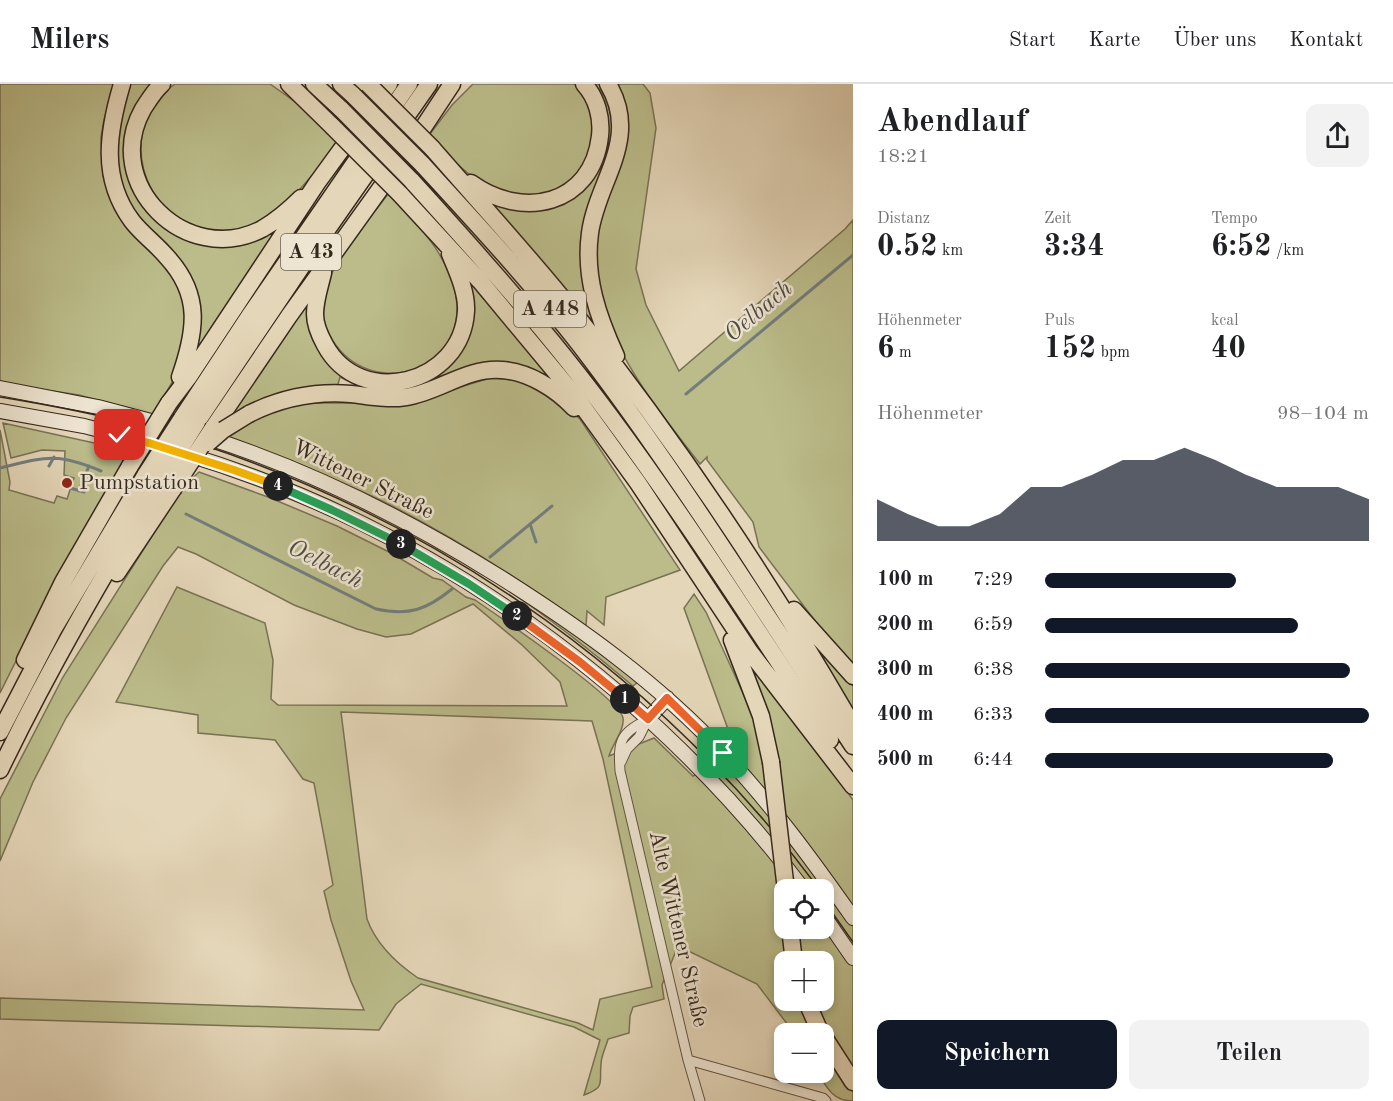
<!DOCTYPE html>
<html lang="de">
<meta charset="utf-8">
<style>
:root{--surface:#fff;--page:#f2f2f2;--text:#202124;--muted:#757577;--line:#e0e0e0;--accent:#111827}
body{margin:0;font-family:"Old Standard TT",serif;background:var(--page);color:var(--text);height:100vh;display:flex;flex-direction:column;font-size:22px;white-space:nowrap}
*{box-sizing:border-box;margin:0}
p{font-size:20px;color:var(--muted)}
.icon{flex:none;width:33px;height:33px;fill:none;stroke:currentColor;stroke-width:2;stroke-linecap:round;stroke-linejoin:round}
.map{position:relative;flex:1;overflow:hidden}
.details{display:flex;flex-direction:column;background:var(--surface);width:540px}
.details>*{flex:none}
.fabs{position:absolute;left:774px;top:795px;display:grid;gap:12px}
.fabs a{display:grid;place-items:center;width:60px;height:60px;border-radius:12px;background:var(--surface);box-shadow:0 3px 9px #0003;font-size:30px}
.pin{position:absolute;display:grid;place-items:center;width:51px;height:51px;color:#fff;margin:-26px;border-radius:12px;box-shadow:0 3px 9px #0006}
.km{position:absolute;width:30px;height:30px;margin:-15px;border-radius:50%;background:#222;color:#fff;font-size:16px;line-height:30px;text-align:center}
.round{display:grid;place-items:center;flex:none;width:63px;height:63px;border-radius:12px;background:var(--page)}
.headline{display:flex;align-items:center;justify-content:space-between;height:102px;padding:0 24px}
h1{font-size:33px;font-weight:800;line-height:45px}
.stats{display:grid;grid-template-columns:repeat(3,1fr);gap:9px;height:102px;padding:6px 24px}
.stats div{display:grid;align-content:center}
.stats b{font-size:30px;font-weight:800}
.stats small{font-size:16px;font-weight:400}
.stats p{font-size:16px}
.chart{height:168px;padding:12px 24px}
.chart p{display:flex;justify-content:space-between}
.chart svg{width:100%;height:108px;margin-top:6px;fill:var(--accent);opacity:.7}
.cta{display:flex;gap:12px;margin-top:auto;padding:12px 24px}
.cta a{flex:1;height:69px;border-radius:12px;background:var(--accent);color:#fff;font-size:24px;font-weight:800;line-height:69px;text-align:center}
.cta a+a{background:var(--page);color:var(--text)}
ul{padding:0 24px;list-style:none;font-size:20px}
li{display:grid;grid-template-columns:96px 72px 1fr;align-items:center;height:45px}
li i{height:15px;border-radius:8px;background:var(--accent)}
header{display:flex;align-items:center;gap:36px;box-sizing:border-box;height:84px;padding:0 30px;background:var(--surface);border-bottom:2px solid var(--line)}
header strong{font-size:28px}
nav{display:flex;gap:33px;margin-inline-start:auto;font-size:21px}
main{display:flex;flex:1;min-height:0}
.map>svg:first-child{display:block}
.green{fill:#bbbc8a;stroke:#787254;stroke-width:1.5;fill-rule:evenodd}
.lines{fill:none;stroke-linecap:round;stroke-linejoin:round}
.stream{stroke:#737d7c;stroke-width:3}
.minor-casing{stroke:#615444;stroke-width:11}
.secondary-casing{stroke:#35281d;stroke-width:16}
.motorway-casing{stroke:#35281d;stroke-width:19}
.minor{stroke:#ede4d1;stroke-width:9}
.secondary{stroke:#ede4d1;stroke-width:14}
.motorway{stroke:#e4d6b8;stroke-width:16}
.tram{stroke:#35281d;stroke-width:1.5}
.motorway-bridge-casing{stroke:#35281d;stroke-width:19;stroke-linecap:butt}
.motorway-bridge{stroke:#e4d6b8;stroke-width:16}
.split-1-casing{stroke:#fff;stroke-width:12}
.split-2-casing{stroke:#fff;stroke-width:12}
.split-3-casing{stroke:#fff;stroke-width:12}
.split-4-casing{stroke:#fff;stroke-width:12}
.split-5-casing{stroke:#fff;stroke-width:12}
.split-6-casing{stroke:#fff;stroke-width:12}
.split-1{stroke:#f0652b;stroke-width:8}
.split-2{stroke:#f0652b;stroke-width:8}
.split-3{stroke:#22a559;stroke-width:8}
.split-4{stroke:#22a559;stroke-width:8}
.split-5{stroke:#f5b400;stroke-width:8}
.split-6{stroke:#f5b400;stroke-width:8}
.poi-dot{fill:#8f2418;stroke:#ede4d1;stroke-width:2}
.labels{text-anchor:middle;dominant-baseline:central;stroke-width:5;stroke-linejoin:round;paint-order:stroke}
.shield{fill:#ede4d1;stroke:#6c6053;stroke-width:1.5}
.shield-label{font-size:21px;font-weight:bold;fill:#35281d}
.street-label{font-size:22px;fill:#35281d;stroke:#ede4d1}
.poi-label{font-size:22px;fill:#35281d;stroke:#ede4d1;text-anchor:start}
.water-label{font-size:24px;font-style:italic;fill:#4f4c44;stroke:#ede4d1}
</style>
<header>
<strong>Milers</strong>
<nav><a>Start</a><a>Karte</a><a>Über uns</a><a>Kontakt</a></nav>
</header>
<main>
<div class="map">
<svg width="853" height="1017" viewBox="0 0 853 1017">
<rect width="100%" height="100%" fill="#e4d6b8"/>
<filter id="stains"><feTurbulence type="fractalNoise" baseFrequency=".00333" numOctaves="4"/><feColorMatrix values="0 0 0 0 .2 0 0 0 0 .09 0 0 0 0 .02 0 0 0 .5 -.17"/></filter>
<radialGradient id="worn" r=".72"><stop offset=".6" stop-color="#630" stop-opacity="0"/><stop offset="1" stop-color="#630" stop-opacity=".3"/></radialGradient>
<path class="green" d="M0,0H115L104,36L101,53L103,92L109,109L166,182L178,199L187,234L178,287L154,331L79,311L0,299Z
M126,0H157L152,4L132,88L194,155L283,139L196,267L198,221L155,156L123,112L112,61Z
M175,0H270L301,22L338,59C314,90 289,123 254,141C242,147 226,147 213,146C140,138 114,42 175,0Z
M473,0H575C627,58 562,137 491,104C467,93 446,70 430,50L452,21Z
M590,0H602L608,9L615,53L595,111L598,246L489,117L526,124L595,83Z
M615,0H643L650,9L656,44L636,185L646,221L679,287L845,145L853,136V582L841,571L759,463L753,438L707,376V373L700,380C648,313 585,239 597,149C598,138 603,128 607,118C618,86 632,55 624,21C623,14 618,7 615,0Z
M388,110C417,138 454,177 457,220C461,290 370,315 333,257C326,246 321,232 322,219C327,181 366,140 388,110Z
M463,189L557,301L521,286L418,306L359,308L358,302L340,293L338,300L341,305L222,342L311,210L323,266L380,303L456,269Z
M490,294L515,296L531,301L547,309L580,335L680,486L606,513L604,541L587,527L586,542C520,495 453,452 380,416C331,392 279,373 229,353L253,337L279,325L307,319H408Z
M3,339L131,367L34,541L0,609V346L10,398L9,406L54,419L57,412L67,415L74,394L64,391L65,367L42,366L11,374Z
M219,362C250,374 282,385 312,398C429,450 538,518 639,597L633,602C562,542 485,485 401,442C342,411 280,386 217,363Z
M199,388L268,413L337,442L391,469L433,494L442,496L466,513L475,516C497,531 620,615 623,634C625,645 612,661 609,672L654,654L693,692L737,670L684,524L694,510L706,528L746,616L754,590L757,588L819,668L853,716V1017C833,1017 827,1004 818,989L824,988V950L794,949L757,900L678,862L662,901L664,915L633,923L630,932L629,949L608,955C606,963 601,972 601,980C599,999 606,1003 584,1011L600,956L574,943L421,900L396,920L379,946L0,935V914L364,926L351,897L331,836L324,807L333,801L314,699L303,695L275,656L198,649V631L116,618L177,503L265,539L273,576L271,615L278,621L567,622L560,598L522,561L473,520L411,550L386,553L357,545L294,521L196,470L178,463L163,482L66,634L33,698L0,777V715L63,593L183,403ZM341,628L592,637L603,675L652,903L600,915L593,946L578,939L418,894C396,879 376,860 367,835ZM784,806H824V844H784ZM784,878H824V916H784Z
M826,573L853,602V631L822,575Z"/>
<g class="lines">
<path class="stream" d="M686,310L853,171
M49,382L54,373
M0,384C46,373 56,368 101,387
M70,404L84,408
M79,407L89,382
M186,430L376,525C409,532 426,526 452,505
M530,440L536,458
M490,473L552,422"/>
<g class="minor-casing">
<path id="minor" d="M648,635C620,650 618,656 620,687L688,976L700,1017
M621,678L627,665L639,653L648,635
M688,976L823,1014L826,1017"/>
</g>
<g class="secondary-casing">
<path id="secondary" d="M0,304L98,323L185,346
M0,327L84,342L153,360
M206,353C311,386 407,435 500,493C581,544 659,600 724,670C772,721 813,777 853,834
M186,370C431,444 650,602 804,806
M648,635L667,614
M824,832L853,874"/>
</g>
<g class="motorway-casing">
<path id="motorway" d="M122,0C108,47 100,94 132,137C142,150 156,160 167,173C202,211 196,247 180,293
M162,0C154,7 149,16 143,25C101,100 186,184 262,145C276,137 289,126 301,114
M289,0L332,42
M314,0L342,26
M341,0L353,11
M608,0C641,55 597,97 590,149C584,193 598,233 616,272
M432,64C479,118 527,170 572,226C676,357 769,496 853,642
M422,80C476,139 531,198 580,261C678,389 763,527 853,662
M411,96C480,172 549,249 610,332C688,437 758,548 830,656
M471,99C522,136 592,122 600,52C602,34 597,14 584,0
M400,110L480,197L573,309L638,399L750,568L853,702
M323,189C320,202 315,216 315,230C315,240 320,252 325,261C360,326 462,301 466,227C467,208 457,187 450,170
M169,319L188,294L317,99L389,0
M249,330C281,314 315,307 351,310C369,312 387,316 406,313C439,308 467,283 502,286C529,288 556,305 574,324
M182,334L250,231L409,0
M197,338L310,170L429,0
M213,344L289,232L413,59L452,0
M117,489L173,405
M794,526L853,592
M732,556L761,632L771,678
M25,576L63,498L130,382
M0,648L53,546L146,390
M0,686C48,586 103,492 160,397
M790,844L794,878
M806,916L821,950
M824,953L853,998"/>
</g>
<use href="#minor" class="minor"/>
<use href="#secondary" class="secondary"/>
<use href="#motorway" class="motorway"/>
<path class="tram" d="M0,313C49,321 97,330 145,343C416,420 651,580 820,806
M824,817L853,858"/>
<g class="motorway-bridge-casing">
<path id="motorway-bridge" d="M368,0L432,64
M353,11L422,80
M342,26L411,96
M332,42L400,110
M208,359L223,346L249,330
M130,382L169,319
M146,390L182,334
M160,397L197,338
M173,405L213,344
M771,678L786,806"/>
</g>
<use href="#motorway-bridge" class="motorway-bridge"/>
</g>
<g class="lines">
<g class="split-1-casing">
<path id="split-1" d="M625,615L648,635L667,614L723,669"/>
</g>
<g class="split-2-casing">
<path id="split-2" d="M517,532L580,578L625,615"/>
</g>
<g class="split-3-casing">
<path id="split-3" d="M401,460L469,500L517,532"/>
</g>
<g class="split-4-casing">
<path id="split-4" d="M278,402L332,426L401,460"/>
</g>
<g class="split-5-casing">
<path id="split-5" d="M149,359L234,386L278,402"/>
</g>
<g class="split-6-casing">
<path id="split-6" d="M120,351L149,359"/>
</g>
<use href="#split-1" class="split-1"/>
<use href="#split-2" class="split-2"/>
<use href="#split-3" class="split-3"/>
<use href="#split-4" class="split-4"/>
<use href="#split-5" class="split-5"/>
<use href="#split-6" class="split-6"/>
</g>
<circle class="poi-dot" cx="67" cy="399" r="6"/>
<g class="labels">
<g class="shield">
<rect x="281" y="150" width="60" height="36" rx="4.5"/>
<rect x="514" y="207" width="72" height="36" rx="4.5"/>
</g>
<g class="shield-label">
<text x="311" y="168">A 43</text>
<text x="550" y="225">A 448</text>
</g>
<g class="street-label">
<text transform="translate(363 396) rotate(26)">Wittener Straße</text>
<text transform="translate(678 845) rotate(77)">Alte Wittener Straße</text>
</g>
<g class="poi-label">
<text x="79" y="399">Pumpstation</text>
</g>
<g class="water-label">
<text transform="translate(759 228) rotate(-40)">Oelbach</text>
<text transform="translate(325 481) rotate(27)">Oelbach</text>
</g>
</g>
<rect width="100%" height="100%" filter="url(#stains)"/>
<rect width="100%" height="100%" fill="url(#worn)"/>
</svg>
<div class="fabs">
<a><svg class="icon" aria-label="locate" viewBox="0 0 24 24"><circle cx="12" cy="12" r="6"/><path d="M12 2v4M12 18v4M2 12h4M18 12h4"/></svg></a>
<a>+</a>
<a>−</a>
</div>
<div class="pin" style="left:723px;top:669px;background:#1e9e55"><svg class="icon" aria-label="arrive" viewBox="0 0 24 24"><path d="M6 21V4h12l-3 4 3 4H6"/></svg></div>
<div class="pin" style="left:120px;top:351px;background:#d93025"><svg class="icon" aria-label="check" viewBox="0 0 24 24"><path d="M5 12l5 5 9-10"/></svg></div>
<b class="km" style="left:625px;top:615px">1</b>
<b class="km" style="left:517px;top:532px">2</b>
<b class="km" style="left:401px;top:460px">3</b>
<b class="km" style="left:278px;top:402px">4</b>
</div>
<section class="details">
<div class="headline"><div><h1>Abendlauf</h1><p>18:21</p></div><a class="round"><svg class="icon" aria-label="share" viewBox="0 0 24 24"><path d="M12 15V3M7 8l5-5 5 5M5 13v7h14v-7"/></svg></a></div>
<div class="stats">
<div><p>Distanz</p><b>0.52<small> km</small></b></div>
<div><p>Zeit</p><b>3:34</b></div>
<div><p>Tempo</p><b>6:52<small> /km</small></b></div>
</div>
<div class="stats">
<div><p>Höhenmeter</p><b>6<small> m</small></b></div>
<div><p>Puls</p><b>152<small> bpm</small></b></div>
<div><p>kcal</p><b>40</b></div>
</div>
<div class="chart"><p><span>Höhenmeter</span>98–104 m</p>
<svg viewBox="0 0 160 44" preserveAspectRatio="none"><path d="M0 44V27L10 33L20 38L30 38L40 33L50 22L60 22L70 17L80 11L90 11L100 6L110 11L120 17L130 22L140 22L150 22L160 27V44z"/></svg>
</div>
<ul>
<li><b>100 m</b>7:29<i style="width:59%"></i></li>
<li><b>200 m</b>6:59<i style="width:78%"></i></li>
<li><b>300 m</b>6:38<i style="width:94%"></i></li>
<li><b>400 m</b>6:33<i style="width:100%"></i></li>
<li><b>500 m</b>6:44<i style="width:89%"></i></li>
</ul>
<div class="cta"><a>Speichern</a><a>Teilen</a></div>
</section>
</main>
